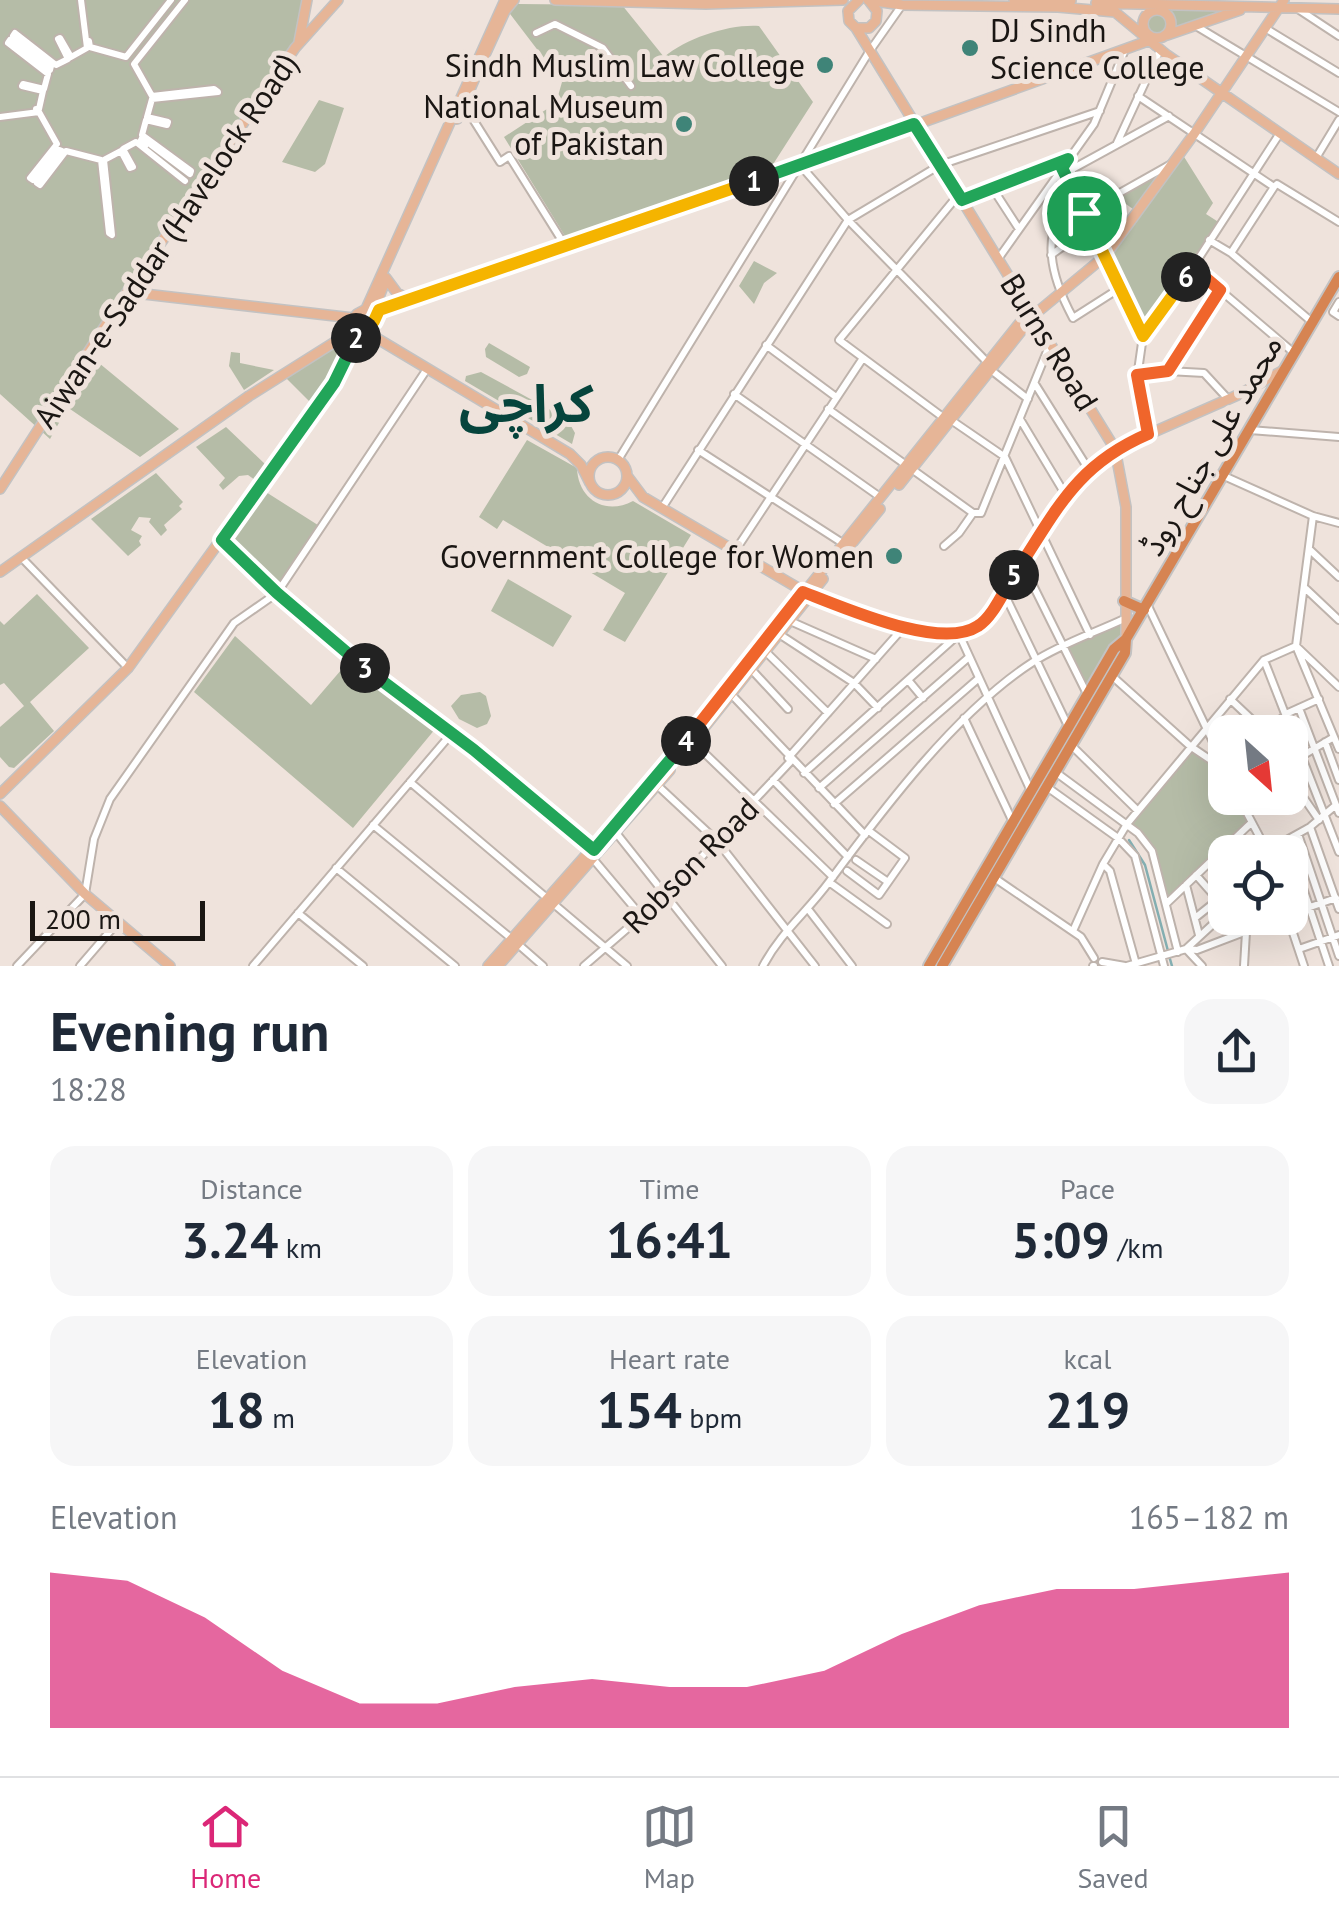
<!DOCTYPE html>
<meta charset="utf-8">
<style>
:root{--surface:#fff;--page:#f6f6f7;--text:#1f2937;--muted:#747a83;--line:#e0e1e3;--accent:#db2777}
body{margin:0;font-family:"PT Sans","Noto Sans Arabic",sans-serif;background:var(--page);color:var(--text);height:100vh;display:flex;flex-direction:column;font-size:38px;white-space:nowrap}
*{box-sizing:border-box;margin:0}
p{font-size:32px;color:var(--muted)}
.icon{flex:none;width:55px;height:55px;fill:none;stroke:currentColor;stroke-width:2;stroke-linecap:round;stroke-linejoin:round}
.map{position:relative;height:966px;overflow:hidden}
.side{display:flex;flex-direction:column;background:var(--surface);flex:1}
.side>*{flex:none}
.needle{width:65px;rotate:153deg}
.buttons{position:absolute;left:1208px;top:715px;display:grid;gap:20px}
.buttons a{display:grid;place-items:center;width:100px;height:100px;border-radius:20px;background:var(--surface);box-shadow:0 10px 40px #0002;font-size:50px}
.scale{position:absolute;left:30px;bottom:25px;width:175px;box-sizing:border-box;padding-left:10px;border:5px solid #1a1613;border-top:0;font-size:28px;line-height:35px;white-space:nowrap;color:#1a1613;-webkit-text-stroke:8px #efe3dc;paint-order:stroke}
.pin{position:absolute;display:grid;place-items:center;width:85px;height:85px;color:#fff;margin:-42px;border:5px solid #fff;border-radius:50%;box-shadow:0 2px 10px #0007}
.km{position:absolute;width:50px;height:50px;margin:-25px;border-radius:50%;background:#222;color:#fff;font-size:28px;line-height:50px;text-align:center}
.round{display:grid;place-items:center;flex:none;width:105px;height:105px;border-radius:30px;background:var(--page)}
.summary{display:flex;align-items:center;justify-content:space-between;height:170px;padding:0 50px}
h1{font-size:55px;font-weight:600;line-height:75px}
.figures{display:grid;grid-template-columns:repeat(3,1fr);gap:15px;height:170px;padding:10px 50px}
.figures div{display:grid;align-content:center;border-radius:25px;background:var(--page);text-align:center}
.figures b{font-size:50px;font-weight:600}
.figures small{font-size:28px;font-weight:400}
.figures p{font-size:28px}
.chart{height:280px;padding:20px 50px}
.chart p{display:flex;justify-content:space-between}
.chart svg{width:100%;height:180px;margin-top:10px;fill:var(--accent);opacity:.7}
.tabs{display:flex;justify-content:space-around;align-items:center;height:140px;border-top:2px solid var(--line);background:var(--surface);font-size:28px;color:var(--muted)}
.tabs a{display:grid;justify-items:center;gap:5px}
.tabs .current{color:var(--accent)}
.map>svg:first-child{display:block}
.green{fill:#b5bca7}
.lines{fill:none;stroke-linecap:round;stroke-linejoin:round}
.stream{stroke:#83aeb1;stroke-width:2.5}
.minor-casing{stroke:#beb3ac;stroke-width:10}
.major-casing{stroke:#c3c2c2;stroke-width:12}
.highway-casing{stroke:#c3c2c2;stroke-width:14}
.minor{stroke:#fff;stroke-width:6}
.major{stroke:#e6b597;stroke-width:9}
.highway{stroke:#d68452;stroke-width:10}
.split-1-casing{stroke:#fff;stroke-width:20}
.split-2-casing{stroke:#fff;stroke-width:20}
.split-3-casing{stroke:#fff;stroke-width:20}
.split-4-casing{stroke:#fff;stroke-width:20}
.split-5-casing{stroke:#fff;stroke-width:20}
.split-6-casing{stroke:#fff;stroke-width:20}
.split-7-casing{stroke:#fff;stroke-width:20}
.split-1{stroke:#22a559;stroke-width:12}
.split-2{stroke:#f5b400;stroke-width:12}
.split-3{stroke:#22a559;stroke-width:12}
.split-4{stroke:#22a559;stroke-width:12}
.split-5{stroke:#f0652b;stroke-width:12}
.split-6{stroke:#f0652b;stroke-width:12}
.split-7{stroke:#f5b400;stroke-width:12}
.poi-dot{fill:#3f8478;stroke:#efe3dc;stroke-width:4}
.labels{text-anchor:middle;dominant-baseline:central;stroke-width:10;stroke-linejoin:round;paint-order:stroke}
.poi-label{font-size:32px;fill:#1a1613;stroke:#efe3dc;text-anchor:end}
.street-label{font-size:32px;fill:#1a1613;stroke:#efe3dc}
.town-label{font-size:52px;font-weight:bold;fill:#06443c;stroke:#efe3dc}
</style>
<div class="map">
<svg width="1339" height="966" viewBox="0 0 1339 966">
<rect width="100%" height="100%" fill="#efe3dc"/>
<path class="green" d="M0,0H307L299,42L149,261L50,439L0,394Z
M518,4L622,5L664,57C687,38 729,24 759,26L813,102L770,169L568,241L504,137L556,103L562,82L507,10Z
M1233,8L1163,37L1149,36L1144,30V18L1155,10Z
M319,100L344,108L325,164L315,172L282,162Z
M1181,152L1213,203L1206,214L1220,223L1143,336L1105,256L1137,212L1115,196L1172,163Z
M754,261L777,273L764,283L754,304L739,286Z
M341,333L352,345L312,404L282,374Z
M489,343L530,367L527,374L519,377L486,357L485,349Z
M231,352L240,353V363L274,370L244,390L229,366Z
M99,363L179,429L140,457L70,409Z
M481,372L567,419L575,433L572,444L465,381L466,376Z
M226,427L266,465L255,480L248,475L239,476L223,490L219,485L225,478L196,447Z
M527,440L577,468C578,499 605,516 633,501L691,535L625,642L603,630L625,593L503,520L497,529L479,517Z
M156,473L183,502L179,506L182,509L164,525L167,530L161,536L149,522L151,518L139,517L131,530L142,536L139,541L141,545L128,556L91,519Z
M258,487L321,527L277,593L222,540Z
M508,579L572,616L553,647L491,611Z
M37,594L89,648L30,702L54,731L14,768L9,767L0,757V727L24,706L4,683L0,685V621L4,625Z
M1124,619L1126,639L1087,694L1063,647Z
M235,636L311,705L348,662L436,728L353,828L194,692Z
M480,692L486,696L491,716L487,724L477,728L459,719L451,706L461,695Z
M1190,746L1225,770V798H1239L1251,823L1167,903L1156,860L1127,824Z"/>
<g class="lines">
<path class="stream" d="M1129,840L1145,865L1168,951
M1170,959L1172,966"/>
<g class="minor-casing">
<path id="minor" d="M1298,9L1339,36
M1196,26L1339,112
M1265,28L1339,73
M536,33L555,24L603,48L631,86
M89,41L90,47L126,57L171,0
M1138,96L1274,187L1277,184L1339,222
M464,105L500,162L509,156L566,247
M36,109H39L43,91L22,86L23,84L44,89L48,74L8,43L10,40L50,70L51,66L13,36L15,33L56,65L68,59L58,39L60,38L71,57L87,48L81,0
M0,117L39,112L57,144L30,178L33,180L57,149L62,151L37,183L40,185L66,151L101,160L109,233L112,235L104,160L121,151L130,168L133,167L123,149L136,142L185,181
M1117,143L1160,50
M145,146L140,142L142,138L190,174L191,171L142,135L146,120L167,125L168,122L147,117L152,99L218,92L214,89L152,96L134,64L185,0
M1316,158L1339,120
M801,166L848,220L987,362
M1062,168L1143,336L1136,385L1148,434
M1065,173L1169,116
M993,189L1019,229
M1077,198C1035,228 1053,281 1073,318L1120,288
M962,200L1067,160
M1084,213L1171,164
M1209,240L1231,253L1312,322
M1231,253L1274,187
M1051,255L1090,227
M998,259L1094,124L1124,52
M1193,267L1294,353
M1339,302L1333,312L1339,316
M1143,336L1193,267L1280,133
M766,345L836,397
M991,370L1028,399
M1168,371L1220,290
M1137,375L1168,371L1204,373L1228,399
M1035,384L1089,470
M734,394L880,497
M828,409L973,513
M944,418L839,340L959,194
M1020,419L1065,494
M951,420L1005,457L1090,635
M1250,430L1339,437
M698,450L844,544
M618,460L869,52L902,5
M1224,476L1313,516L1339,523
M662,508L848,220L940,165L1100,111
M973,513H981L1050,344
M1313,516L1296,646L1339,749
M222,540C339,653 471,745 594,851
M944,546L959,533L973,513
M1309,549L1339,577
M735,551L863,358
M21,557L128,668
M1022,563L1087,694
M1306,589L1339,620
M1003,591L1068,726
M1147,604L1225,767
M790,621L876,659
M779,634L854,683L878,708
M766,652L828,713
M1264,660L1339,852
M751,669L788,709
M1112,676L1190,746L1224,769
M908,680L923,698
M731,694L865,835
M1230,699L1265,732
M1299,708L1339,813
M964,718L1012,820
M1266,732L1288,713L1319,699
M693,742L833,877
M1325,742L1339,780
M1070,744L1137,810
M788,758L903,628
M1290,763L1334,737
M1054,771L1138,833L1152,851L1178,952
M804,773L959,634L1030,789
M1290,778L1319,820
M773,780L848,857
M410,782L548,899
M657,785L717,841L815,966
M1047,787L1118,838L1135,856L1164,966
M819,788L969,657
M1239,798L1267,851
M1271,803L1279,798
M834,804L979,678
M373,825L512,939
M1310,827L1339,909
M617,834L722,966
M1298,834L1339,956
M1287,840L1329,966
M1267,851L1310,827L1336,805
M1246,852L1260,839
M594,860L642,917
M856,860L888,882
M1103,864L1110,871L1136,964
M336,868L455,966
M847,871L879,895L905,858L869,831
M1196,875L1218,900
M993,877L1081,937L1094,958
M829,882L887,924
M1186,885L1199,935
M1208,888L1225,872
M1167,903L1251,823
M555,905L627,966
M808,909L852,966
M298,913L363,966
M1290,914L1336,898
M1195,918L1225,894
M1288,918L1304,966
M1073,931L1103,864L1127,824L1264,660L1296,646L1339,687
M519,945L543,966
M1187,949L1197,950L1281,918
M1299,949L1339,935
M1187,950L1202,966
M1102,962L1125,966
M17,966L85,894L94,839L110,799L234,623L277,593L427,369
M80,966L117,923
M253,966L452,733
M584,966L666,895L791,761
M763,966C781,932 807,912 829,882C884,808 957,711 1033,662C1061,644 1094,633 1124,619
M1093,966H1094
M1127,966L1186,949L1225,913
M1244,966L1246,932"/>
</g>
<g class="major-casing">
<path id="major" d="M555,0L706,4L843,0
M859,0L848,11L849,21L856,28H869L876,21L877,11L870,2
M868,0L902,5L1058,7L1115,12L1167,55L1339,174
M1014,0L1071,1
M1096,3L1339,9
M1143 24a14 14 0 1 1 28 0a14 14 0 1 1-28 0Z
M856,28L1115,449L1126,507V639
M1167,35L1240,10
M299,42L307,0
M483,59L505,11L514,0
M457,119L477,73
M386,278L397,293L411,301
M127,292L353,318
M370,307L379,310C376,324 363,333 349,333L347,325L357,314Z
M375,307L386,279
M366,309L505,0
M379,310L801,166L1156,38
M363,330L570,454L581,465L590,483
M589 476a19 19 0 1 1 38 0a19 19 0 1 1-38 0Z
M628,477L643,497L810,595L903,628L959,634L981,625L1065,494L1115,449L1240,394L1284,370
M899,485L1034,315
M0,489L127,292L295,48L338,0
M836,563L880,509
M0,572L249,396L349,333
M683,754L823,579
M0,794L128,668L326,394L354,345L358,332
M0,806L85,894L170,966
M488,966L677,752L1022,320L1034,315L1105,256L1194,134L1284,0
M498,966L670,770"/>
</g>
<g class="highway-casing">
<path id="highway" d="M1124,601L1144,610
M929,966L1114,649L1126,639L1339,277
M942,966L1125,653L1126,639"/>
</g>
<use href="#minor" class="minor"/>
<use href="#major" class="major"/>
<use href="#highway" class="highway"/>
</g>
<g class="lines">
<g class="split-1-casing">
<path id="split-1" d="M754,181L914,124L962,200L1068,159L1062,168L1084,213"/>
</g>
<g class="split-2-casing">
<path id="split-2" d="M356,338L358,332L374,321L379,310L754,181"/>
</g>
<g class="split-3-casing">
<path id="split-3" d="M356,338L334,383L222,540L277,593L365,668"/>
</g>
<g class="split-4-casing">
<path id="split-4" d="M365,668L474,750L594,850L686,741"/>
</g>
<g class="split-5-casing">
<path id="split-5" d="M686,741L803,592C843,607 940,651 978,626C993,617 1004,590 1014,575"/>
</g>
<g class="split-6-casing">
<path id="split-6" d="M1014,575C1056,512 1074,466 1148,434L1137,375L1168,371L1220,290L1193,267L1186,277"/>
</g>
<g class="split-7-casing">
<path id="split-7" d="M1084,213L1143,336L1186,277"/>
</g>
<use href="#split-1" class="split-1"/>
<use href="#split-2" class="split-2"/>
<use href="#split-3" class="split-3"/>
<use href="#split-4" class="split-4"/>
<use href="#split-5" class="split-5"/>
<use href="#split-6" class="split-6"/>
<use href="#split-7" class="split-7"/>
</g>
<g class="poi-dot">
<circle cx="970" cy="48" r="10"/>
<circle cx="825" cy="65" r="10"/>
<circle cx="684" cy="124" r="10"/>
<circle cx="894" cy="556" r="10"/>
</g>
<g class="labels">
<g class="poi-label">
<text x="990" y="30" text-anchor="start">DJ Sindh<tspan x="990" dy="37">Science College</tspan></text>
<text x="805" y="65">Sindh Muslim Law College</text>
<text x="664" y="106">National Museum<tspan x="664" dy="37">of Pakistan</tspan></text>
<text x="874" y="556">Government College for Women</text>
</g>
<g class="street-label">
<text transform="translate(165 240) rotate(-56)">Aiwan-e-Saddar (Havelock Road)</text>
<text transform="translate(1050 342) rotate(58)">Burns Road</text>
<text transform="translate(1211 445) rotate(-60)">محمد علی جناح روڈ</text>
<text transform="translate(690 865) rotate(-45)">Robson Road</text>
</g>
<g class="town-label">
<text x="526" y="402">کراچی</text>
</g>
</g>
</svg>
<div class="buttons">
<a><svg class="needle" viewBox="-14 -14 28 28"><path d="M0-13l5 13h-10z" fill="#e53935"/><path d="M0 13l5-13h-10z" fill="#747a83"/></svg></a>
<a><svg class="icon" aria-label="locate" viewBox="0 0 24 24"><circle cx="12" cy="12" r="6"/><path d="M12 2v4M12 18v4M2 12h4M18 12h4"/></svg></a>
</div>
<div class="scale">200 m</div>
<div class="pin" style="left:1084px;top:213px;background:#1e9e55"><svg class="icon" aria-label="arrive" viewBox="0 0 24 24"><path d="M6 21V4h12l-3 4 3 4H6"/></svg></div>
<b class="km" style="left:754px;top:181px">1</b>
<b class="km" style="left:356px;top:338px">2</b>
<b class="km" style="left:365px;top:668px">3</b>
<b class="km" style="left:686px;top:741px">4</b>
<b class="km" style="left:1014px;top:575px">5</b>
<b class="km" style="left:1186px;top:277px">6</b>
</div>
<section class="side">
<div class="summary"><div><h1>Evening run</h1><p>18:28</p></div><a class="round"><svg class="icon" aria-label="share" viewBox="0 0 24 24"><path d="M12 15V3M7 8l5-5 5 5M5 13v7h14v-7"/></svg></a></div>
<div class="figures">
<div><p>Distance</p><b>3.24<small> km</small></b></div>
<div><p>Time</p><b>16:41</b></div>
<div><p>Pace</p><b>5:09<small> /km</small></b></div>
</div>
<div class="figures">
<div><p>Elevation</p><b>18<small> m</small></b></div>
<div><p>Heart rate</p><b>154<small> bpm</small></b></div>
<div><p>kcal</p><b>219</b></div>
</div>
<div class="chart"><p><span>Elevation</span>165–182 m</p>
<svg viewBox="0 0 160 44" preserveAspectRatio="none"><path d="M0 44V6L10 8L20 17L30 30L40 38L50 38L60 34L70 32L80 34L90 34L100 30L110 21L120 14L130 10L140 10L150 8L160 6V44z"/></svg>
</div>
</section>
<nav class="tabs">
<a class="current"><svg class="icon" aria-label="home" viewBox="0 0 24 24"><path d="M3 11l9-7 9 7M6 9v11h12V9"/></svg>Home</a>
<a><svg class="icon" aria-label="map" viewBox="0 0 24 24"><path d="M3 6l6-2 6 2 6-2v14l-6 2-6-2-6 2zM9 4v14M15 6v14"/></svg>Map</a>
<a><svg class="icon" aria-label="saved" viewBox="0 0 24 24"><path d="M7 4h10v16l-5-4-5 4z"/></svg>Saved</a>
</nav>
